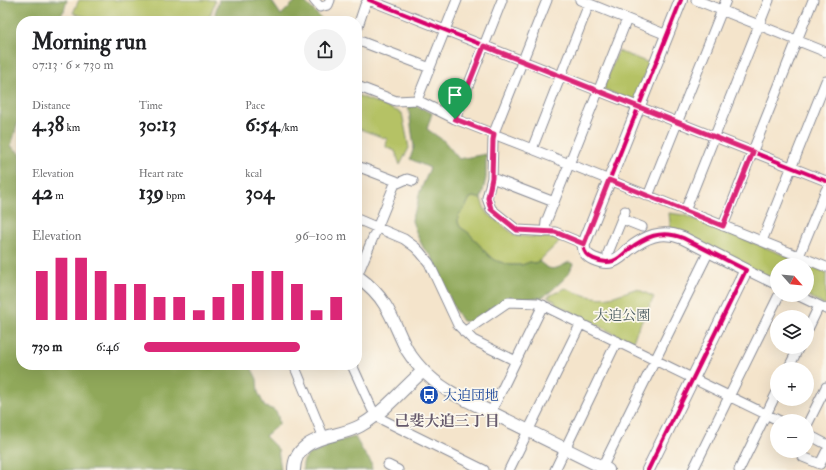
<!DOCTYPE html>
<meta charset="utf-8">
<style>
:root{--surface:#fff;--page:#f2f2f2;--text:#202124;--muted:#757577;--accent:#db2777}
body{margin:0;font-family:"IM FELL Double Pica","Noto Serif JP",serif;background:var(--page);color:var(--text);height:100vh;display:flex;flex-direction:column;font-size:15px;white-space:nowrap}
*{box-sizing:border-box;margin:0}
p{font-size:13px;color:var(--muted)}
.icon{flex:none;width:22px;height:22px;fill:none;stroke:currentColor;stroke-width:2;stroke-linecap:round;stroke-linejoin:round}
.map{position:relative;flex:1;overflow:hidden}
.drawer{position:absolute;left:16px;top:16px;width:346px;height:354px;display:flex;flex-direction:column;background:var(--surface);border-radius:16px;box-shadow:0 4px 16px #0002}
.drawer>*{flex:none}
.needle{width:26px;rotate:117deg}
.fabs{position:absolute;left:770px;top:258px;display:grid;gap:8px}
.fabs a{display:grid;place-items:center;width:44px;height:44px;border-radius:50%;background:var(--surface);box-shadow:0 4px 16px #0002;font-size:20px}
.pin{position:absolute;display:grid;place-items:center;width:34px;height:34px;color:#fff;margin:-41px -17px;border-radius:50% 50% 50% 0;rotate:-45deg;box-shadow:0 0 4px #0007}
.pin .icon{rotate:45deg}
.round{display:grid;place-items:center;flex:none;width:42px;height:42px;border-radius:21px;background:var(--page)}
.head{display:flex;align-items:center;justify-content:space-between;height:68px;padding:0 16px}
h1{font-size:22px;font-weight:700;line-height:30px}
.figures{display:grid;grid-template-columns:repeat(3,1fr);gap:6px;height:68px;padding:4px 16px}
.figures div{display:grid;align-content:center}
.figures b{font-size:20px;font-weight:700}
.figures small{font-size:11px;font-weight:400}
.figures p{font-size:11px}
.chart{height:112px;padding:8px 16px}
.chart p{display:flex;justify-content:space-between}
.chart svg{width:100%;height:72px;margin-top:4px;stroke:var(--accent);stroke-width:6}
ul{padding:0 16px;list-style:none;font-size:13px}
li{display:grid;grid-template-columns:64px 48px 1fr;align-items:center;height:30px}
li i{height:10px;border-radius:5px;background:var(--accent)}
.map>svg:first-child{display:block}
.green{fill:#b5c265;stroke:#687862}
.forest{fill:#90a85a;stroke:#566c5c}
.lines{fill:none;stroke-linecap:round;stroke-linejoin:round}
.minor-casing{stroke:#888a94;stroke-width:11}
.tertiary-casing{stroke:#888a94;stroke-width:14}
.minor{stroke:#fff;stroke-width:9}
.tertiary{stroke:#fff;stroke-width:12}
.cycleway-casing{stroke:#fbf7ec;stroke-width:6}
.cycleway{stroke:#d6006c;stroke-width:4}
.route-casing{stroke:#fff;stroke-width:8}
.route{stroke:#db2777;stroke-width:5}
.labels{text-anchor:middle;dominant-baseline:central;stroke-width:3.5;stroke-linejoin:round;paint-order:stroke}
.park-label{font-size:14px;fill:#495b60;stroke:#fbf7ec}
.transit-label{font-size:14px;fill:#164399;stroke:#fbf7ec;text-anchor:start}
.neighbourhood-label{font-size:15px;font-weight:bold;fill:#665a6c;stroke:#fbf7ec}
</style>
<div class="map">
<svg width="826" height="470" viewBox="0 0 826 470">
<rect width="100%" height="100%" fill="#fbf7ec"/>
<filter id="ink" filterUnits="userSpaceOnUse"><feTurbulence type="fractalNoise" baseFrequency=".025" numOctaves="2"/><feDisplacementMap in="SourceGraphic" scale="8" xChannelSelector="R" yChannelSelector="G"/><feConvolveMatrix kernelMatrix="1 2 1 2 8 2 1 2 1" color-interpolation-filters="sRGB"/></filter>
<filter id="wash" filterUnits="userSpaceOnUse"><feTurbulence type="fractalNoise" baseFrequency=".012" numOctaves="4" result="noise"/><feDisplacementMap in="SourceGraphic" scale="16" xChannelSelector="R" yChannelSelector="G"/><feGaussianBlur stdDeviation="0.9" result="paint"/><feColorMatrix in="noise" values="0 0 0 0 0 0 0 0 0 0 0 0 0 0 0 0 0 1.4 0 .05"/><feComposite in="paint" operator="in"/></filter>
<g filter="url(#wash)">
<rect width="100%" height="100%" fill="#f4e4cb"/>
<path class="green" d="M79,0H214L215,2L208,21H88L89,18L73,13Z
M618,51L649,63L636,98L631,100L605,90L604,86Z
M357,95L402,113L409,148L400,165L395,151L386,147L387,139L357,128Z
M474,197L481,199L486,212L516,236L553,238L560,241L539,261L535,263L530,262L522,265H510L497,261L489,256L469,233L460,227L458,222V216L466,206L470,198Z
M669,213L684,215L826,272V306L807,295V265H777V281L669,231L670,223Z
M565,288C580,294 597,301 614,296C621,294 628,291 635,289H637L654,297L636,333L632,345L613,333L555,304V301L547,297Z"/>
<path class="forest" d="M0,0H67L64,11L54,21H21V112L11,146L21,154V365H250L257,379L258,392L265,407C277,410 278,412 279,424L265,436L278,449L281,470H0Z
M218,0H271L281,15C287,10 291,4 298,0L306,3L324,21H217L215,13L219,1Z
M408,104L417,106L432,113L427,129L444,141L459,159L486,154V178L481,199L474,197L470,198L466,206L458,216V222L460,227L469,233L489,256L497,261L510,265H522L530,262L535,263L539,261C551,273 556,269 569,262L573,264L570,271L566,277L550,292L541,298L505,299L471,322L462,321L455,310L436,266L431,256L424,249L418,237L412,221L413,214L417,207L419,194L430,168L410,159L414,147Z
M355,437L364,453L371,462L372,470H303C302,463 304,459 309,454L314,453L325,448L327,444Z"/>
</g>
<g filter="url(#ink)">
<g class="lines">
<g class="minor-casing">
<path id="minor" d="M314,0L320,7L328,5L330,0
M369,0L826,181
M547,0L495,130L493,140L492,178L487,198L491,209L517,230L555,232L584,244
M580,0L667,35
M696,0L826,52
M357,29L365,5L368,0
M357,40L430,68
M357,86L396,101L417,100L455,119L532,149L826,267
M417,100L457,0
M455,119L502,0
M532,149L589,4
M357,166L396,181L377,228L357,276
M492,178L554,202
M396,181L398,183L407,179L413,181
M648,196L726,0
M685,211L769,0
M357,219L404,239L415,247L420,252L429,263L458,325L473,340L516,361
M622,219L642,227
M723,226L813,0
M545,232L546,222L554,202L627,19
M762,241L826,81
M799,256L826,190
M608,262V253L625,211
M746,270L777,285
M797,295L826,309
M807,331L819,306
M464,332L508,302L538,303L780,421
M294,365L324,438
M352,365L372,409L381,419L484,470
M788,369L799,347
M491,412L543,305
M807,425L826,387
M807,434L826,444
M803,457L820,464L826,452
M388,465L398,470
M509,470L581,323
M555,470L617,341
M601,470L709,251
M693,470L779,295
M739,470L777,392"/>
</g>
<g class="tertiary-casing">
<path id="tertiary" d="M357,276C368,284 378,293 385,305C394,319 399,335 407,350C419,369 434,383 454,394L608,470
M294,470C294,460 298,452 306,446C320,435 344,435 360,426C373,419 384,409 394,399C403,390 413,380 423,371
M648,470L746,270L683,238C661,229 645,237 628,250C624,254 619,259 613,261C603,264 581,258 584,244L681,0"/>
</g>
<use href="#minor" class="minor"/>
<use href="#tertiary" class="tertiary"/>
<g class="cycleway-casing">
<path id="cycleway" d="M369,0L826,181
M648,470L746,270L683,238C661,229 645,237 628,250C624,254 619,259 613,261C603,264 581,258 584,244L681,0"/>
</g>
<use href="#cycleway" class="cycleway"/>
</g>
</g>
<g class="lines" filter="url(#ink)">
<g class="route-casing">
<path id="route" d="M484,46L753,152L723,226L609,180L584,244L555,232L517,230L491,209L488,198L492,178L493,140L494,134L455,119Z"/>
</g>
<use href="#route" class="route"/>
</g>
<defs>
<g id="bus-disc" transform="scale(1)"><circle r="9.5" fill="#1a4fb4" stroke="#fbf7ec"/><path d="M-5-6H5V4H4V6H2V4H-2V6H-4V4H-5ZM-3.5-4V0h7V-4ZM-3.5 1.2v1.5H-2V1.2ZM2 1.2v1.5H3.5V1.2Z" fill="#fff"/></g>
</defs>
<g fill-rule="evenodd">
<use href="#bus-disc" x="429" y="395"/>
</g>
<g class="labels">
<g class="park-label">
<text x="622" y="315">大迫公園</text>
</g>
<g class="transit-label">
<text x="443" y="395">大迫団地</text>
</g>
<g class="neighbourhood-label">
<text x="447" y="421">己斐大迫三丁目</text>
</g>
</g>
</svg>
<div class="fabs">
<a><svg class="needle" viewBox="-14 -14 28 28"><path d="M0-13l5 13h-10z" fill="#e53935"/><path d="M0 13l5-13h-10z" fill="#757577"/></svg></a>
<a><svg class="icon" aria-label="layers" viewBox="0 0 24 24"><path d="M12 4l9 5-9 5-9-5zM3 14l9 5 9-5"/></svg></a>
<a>+</a>
<a>−</a>
</div>
<div class="pin" style="left:455px;top:119px;background:#1e9e55"><svg class="icon" aria-label="arrive" viewBox="0 0 24 24"><path d="M6 21V4h12l-3 4 3 4H6"/></svg></div>
<section class="drawer">
<div class="head"><div><h1>Morning run</h1><p>07:13 · 6 × 730 m</p></div><a class="round"><svg class="icon" aria-label="share" viewBox="0 0 24 24"><path d="M12 15V3M7 8l5-5 5 5M5 13v7h14v-7"/></svg></a></div>
<div class="figures">
<div><p>Distance</p><b>4.38<small> km</small></b></div>
<div><p>Time</p><b>30:13</b></div>
<div><p>Pace</p><b>6:54<small> /km</small></b></div>
</div>
<div class="figures">
<div><p>Elevation</p><b>42<small> m</small></b></div>
<div><p>Heart rate</p><b>139<small> bpm</small></b></div>
<div><p>kcal</p><b>304</b></div>
</div>
<div class="chart"><p><span>Elevation</span>96–100 m</p>
<svg viewBox="0 0 160 44" preserveAspectRatio="none"><path d="M5 44V14M15 44V6M25 44V6M35 44V14M45 44V22M55 44V22M65 44V30M75 44V30M85 44V38M95 44V30M105 44V22M115 44V14M125 44V14M135 44V22M145 44V38M155 44V30"/></svg>
</div>
<ul>
<li><b>730 m</b>6:46<i style="width:77%"></i></li>
</ul>
</section>
</div>
